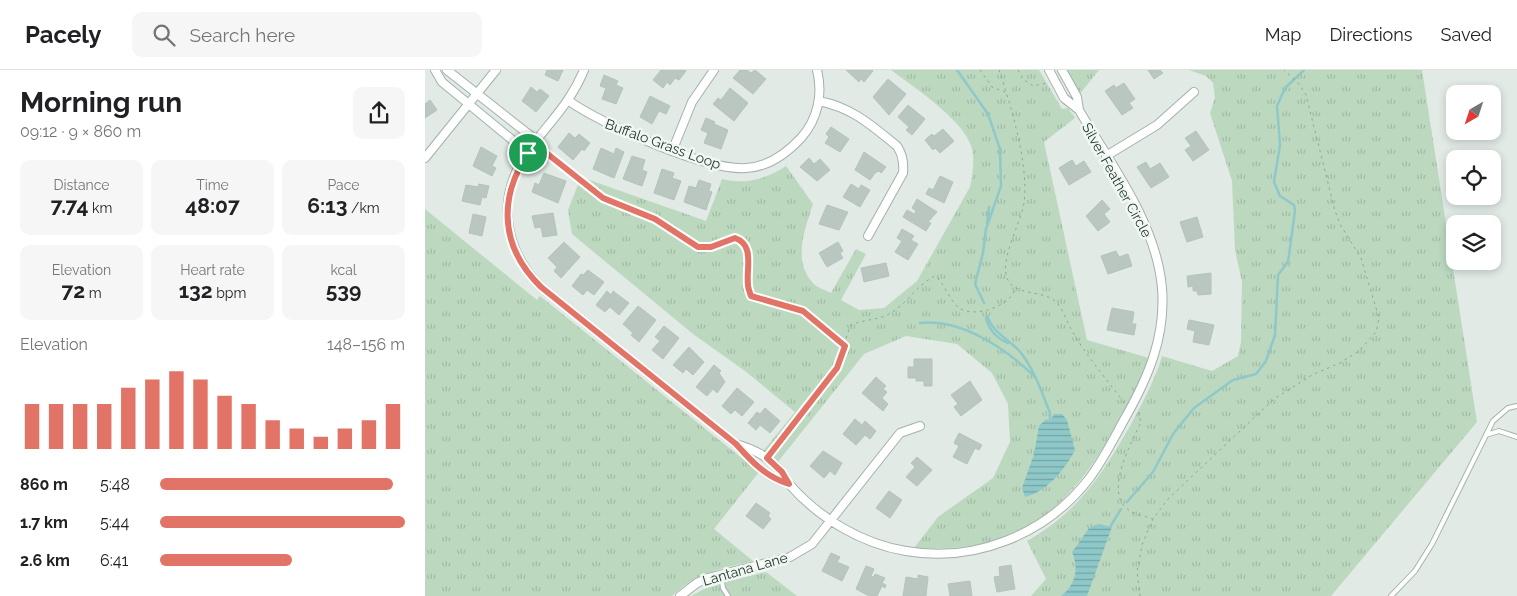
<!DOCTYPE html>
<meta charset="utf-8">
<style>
:root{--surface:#fff;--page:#f6f6f6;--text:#202124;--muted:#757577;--line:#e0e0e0;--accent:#e27467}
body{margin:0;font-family:Raleway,sans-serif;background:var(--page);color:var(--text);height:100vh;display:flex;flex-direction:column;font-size:19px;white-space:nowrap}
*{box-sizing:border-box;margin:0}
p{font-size:16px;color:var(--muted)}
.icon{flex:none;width:28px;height:28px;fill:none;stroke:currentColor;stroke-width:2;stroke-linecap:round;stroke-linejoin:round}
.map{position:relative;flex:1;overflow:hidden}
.sheet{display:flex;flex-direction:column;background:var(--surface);width:425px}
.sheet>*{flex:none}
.needle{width:32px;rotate:219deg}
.buttons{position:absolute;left:1021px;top:15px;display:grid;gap:10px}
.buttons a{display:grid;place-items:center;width:55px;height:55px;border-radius:10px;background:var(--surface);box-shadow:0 2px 8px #0003;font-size:25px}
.pin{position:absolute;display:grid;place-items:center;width:42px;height:42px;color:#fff;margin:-21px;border:2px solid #fff;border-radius:50%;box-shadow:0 1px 5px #0007}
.round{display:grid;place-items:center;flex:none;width:52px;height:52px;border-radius:10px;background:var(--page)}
.overview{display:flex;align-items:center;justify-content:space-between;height:85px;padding:0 20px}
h1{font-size:28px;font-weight:700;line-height:38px}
.stats{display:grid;grid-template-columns:repeat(3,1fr);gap:8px;height:85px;padding:5px 20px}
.stats div{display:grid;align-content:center;border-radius:10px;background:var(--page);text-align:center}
.stats b{font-size:21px;font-weight:700}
.stats small{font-size:14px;font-weight:400}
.stats p{font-size:14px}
.chart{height:140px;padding:10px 20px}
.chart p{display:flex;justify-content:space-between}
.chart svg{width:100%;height:90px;margin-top:5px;stroke:var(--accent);stroke-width:6}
ul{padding:0 20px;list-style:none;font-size:16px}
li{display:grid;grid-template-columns:80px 60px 1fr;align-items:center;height:38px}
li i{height:12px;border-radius:6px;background:var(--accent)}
header{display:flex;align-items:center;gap:30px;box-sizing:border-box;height:70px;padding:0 25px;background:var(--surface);border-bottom:1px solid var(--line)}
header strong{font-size:24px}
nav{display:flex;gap:28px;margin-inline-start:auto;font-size:18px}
.search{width:350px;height:45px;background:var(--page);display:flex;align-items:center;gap:12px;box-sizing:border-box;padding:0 18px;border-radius:10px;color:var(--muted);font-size:19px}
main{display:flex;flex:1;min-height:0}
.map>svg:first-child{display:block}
.grass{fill:url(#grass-tufts)}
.water{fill:url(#water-rules)}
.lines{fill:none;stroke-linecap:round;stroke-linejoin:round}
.stream{stroke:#8fc8c9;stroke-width:2.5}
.building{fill:#bac7c0;stroke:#b4c3bb}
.lane-casing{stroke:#a4b1ab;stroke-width:6}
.street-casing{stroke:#a4b1ab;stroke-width:10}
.path{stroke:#85aa99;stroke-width:1;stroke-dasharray:2.5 4;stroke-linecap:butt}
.lane{stroke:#fff;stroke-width:4}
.street{stroke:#fff;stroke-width:8}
.route-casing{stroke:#fff;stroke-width:10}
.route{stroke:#e27467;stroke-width:6}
.labels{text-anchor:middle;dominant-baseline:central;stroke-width:5;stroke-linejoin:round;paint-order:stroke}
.street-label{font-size:14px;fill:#233930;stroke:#f1f7f3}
</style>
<header>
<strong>Pacely</strong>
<div class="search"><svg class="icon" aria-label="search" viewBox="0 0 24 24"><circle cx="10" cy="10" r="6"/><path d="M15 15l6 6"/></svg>Search here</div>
<nav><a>Map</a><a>Directions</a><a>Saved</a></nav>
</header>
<main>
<section class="sheet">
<div class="overview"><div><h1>Morning run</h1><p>09:12 · 9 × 860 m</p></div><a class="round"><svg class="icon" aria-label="share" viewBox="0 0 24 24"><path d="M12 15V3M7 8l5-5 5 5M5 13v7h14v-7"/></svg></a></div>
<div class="stats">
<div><p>Distance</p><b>7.74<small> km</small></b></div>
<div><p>Time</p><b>48:07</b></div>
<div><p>Pace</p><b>6:13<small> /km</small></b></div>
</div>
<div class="stats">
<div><p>Elevation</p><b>72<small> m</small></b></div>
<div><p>Heart rate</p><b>132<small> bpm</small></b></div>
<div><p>kcal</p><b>539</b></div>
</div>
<div class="chart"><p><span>Elevation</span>148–156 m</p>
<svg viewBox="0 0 160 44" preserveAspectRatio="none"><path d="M5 44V22M15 44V22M25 44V22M35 44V22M45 44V14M55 44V10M65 44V6M75 44V10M85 44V18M95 44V22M105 44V30M115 44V34M125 44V38M135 44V34M145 44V30M155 44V22"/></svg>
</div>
<ul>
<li><b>860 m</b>5:48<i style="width:95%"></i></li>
<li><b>1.7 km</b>5:44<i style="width:100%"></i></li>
<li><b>2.6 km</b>6:41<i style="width:54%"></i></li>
</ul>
</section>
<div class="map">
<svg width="1092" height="526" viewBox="0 0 1092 526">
<defs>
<pattern id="grass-tufts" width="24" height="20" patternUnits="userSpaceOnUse" patternTransform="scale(1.25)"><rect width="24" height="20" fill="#bcd9c0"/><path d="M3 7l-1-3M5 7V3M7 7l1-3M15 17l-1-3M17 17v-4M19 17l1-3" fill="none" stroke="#a1bba5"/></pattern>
<pattern id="water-rules" width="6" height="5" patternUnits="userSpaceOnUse" patternTransform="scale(1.25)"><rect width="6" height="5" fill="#8fc8c9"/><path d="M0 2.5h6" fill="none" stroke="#74a3a4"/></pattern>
</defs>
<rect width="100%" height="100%" fill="#e1eae5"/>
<path class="grass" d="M466,0H614L637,39L643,38L650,48L619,72L662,270L724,288C714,314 701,338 687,363C639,446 588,484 489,478L513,447L568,408L585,372L583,334L567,303L532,274L481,266L439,284L352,393L338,381L370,342L320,301L268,264L147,164L143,140L156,107L281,151L297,109C321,115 341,109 361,96L388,134C380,159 367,191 388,213C392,218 401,220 406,223L431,179L441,184L416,230L434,240L459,238L492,211L545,117C548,103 551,84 544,71C532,46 489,17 466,0Z
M641,0H674L654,25Z
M764,0H997L1052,352L906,526H606L621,509L602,471C653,442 676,406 705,356C717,333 730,311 737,286L787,301L813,286L816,272L817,212L810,180L807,111L785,43L790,28L788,13L781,6Z
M0,139L112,230L115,226L334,402L289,459L328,491C298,498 270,503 247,526H0Z
M341,502L372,526H266L289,514Z"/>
<path class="water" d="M629,344H637L642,350L650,380C641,398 622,422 600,427L597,418L609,384L614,356L621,349L625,351Z
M674,454L687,457L662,526H636C651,515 654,498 647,482L665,457Z"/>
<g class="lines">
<path class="stream" d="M532,0L563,44L575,79L576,116L561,159
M562,153L564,137
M559,233L550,214L558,183L561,158
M562,246C569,265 585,269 596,283C610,301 617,323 625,343V351
M561,248C564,260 571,268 583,273
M495,253C537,249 580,278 609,306
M702,432L728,402L748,364L769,338L808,310L831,304L841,291L850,265L853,205L863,192L870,141L869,135L855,126L849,112L855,75L852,36L860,18L879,0
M685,457L696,439"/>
</g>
<path class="building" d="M122,0H138L133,11L120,5Z
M236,0H260L261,1L254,10L250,8L245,15L242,12L238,18L228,10Z
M315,0H322L326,3L330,0L341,9L328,24L308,8Z
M421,0H447L448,1L439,12L436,9L434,12Z
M723,0H735L738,3L729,9Z
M179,5L193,11L191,15L198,18L191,34L177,29L181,18L175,16Z
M463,9L481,24L464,45L448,27Z
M699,13L710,29L704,33L708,38L697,45L680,21L689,15L691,18Z
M106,17L112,22L115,19L124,26L111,42L97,31Z
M305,18L323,33L309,51L288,34L293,28L296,30Z
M225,26L245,36L241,44L234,41L227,54L215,47Z
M5,30L12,40L0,48V34Z
M483,35L500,49L487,65L481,60L484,57L473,47Z
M281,48L290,52L289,54L303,60L296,79L279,73L283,63L276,60Z
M406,57L424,69L415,82L400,73L404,67L401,64Z
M518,59L529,71L515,83L510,78L508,80L500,70L507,64L509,66Z
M771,61L784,80L768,91L760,80L766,76L760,68Z
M144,63L150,68L154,64L165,73L159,81L157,79L148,90L133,77Z
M56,77L72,86L67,96L71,98L67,106L48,96Z
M176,78L189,84L191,78L199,82L189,108L168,99Z
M439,82L461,97L456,103L454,101L450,103L445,110L430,100Z
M207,86L220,90L217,100L222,102L217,116L198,109Z
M384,88L389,94L395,89L405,100L392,111L375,97Z
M647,90L651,96L659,91L666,102L644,115L634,98Z
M721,92L725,99L735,93L744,107L726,118L712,97Z
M237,99L249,103L247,108L256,111L249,130L229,123Z
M119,103L141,111L133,133L107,122L110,113L114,115Z
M515,106L528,112L519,133L501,124L504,118L508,120Z
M274,110L286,114L284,121L287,122L281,140L259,132L264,116L271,118Z
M54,114L64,116L61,128L57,127L55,135L37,131L41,115L53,117Z
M426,114L434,119L436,115L445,120L435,137L418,127Z
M492,129L512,142L503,152L506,153L501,161L478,147L482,140L489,144L491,141L487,138Z
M677,130L685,139L679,144L685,152L673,161L661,146Z
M402,135L423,142L414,160L394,154Z
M128,143L132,165L118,167L116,157L110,158L107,146Z
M48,144L61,147L57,166L44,163Z
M772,147L778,167L762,172L755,152Z
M477,159L489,166L486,170L493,174L483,190L470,182L477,171L472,168Z
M139,172L155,187L136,208L129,201L132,197L123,188Z
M413,172L418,181L415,183L418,188L402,197L394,183Z
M691,181L694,187L703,184L707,196L683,204L676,186Z
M461,193L464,206L439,212L436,198Z
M163,200L179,212L169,225L162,220L158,225L147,216L156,204L158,205Z
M786,203V224L773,225L772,221H768V216L763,217L762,206Z
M182,221L186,225L188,221L204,233L194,245L185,237L180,242L171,235Z
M213,236L231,250L214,272L206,265L208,263L198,254Z
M687,238L709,242L707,254H711L709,265L682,260Z
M764,250L789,255L784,275L768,272L770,261L762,259Z
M239,256L254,268L238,289L227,280L235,271L230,267Z
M264,277L279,292L268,305L261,299L258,303L248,295Z
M489,289H507V316H499V311H491V308H483V297H489Z
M289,295L296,301L294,303L300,312L292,323L288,319L282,326L271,317Z
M451,307L461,316L458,319L462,322L457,328L463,334L458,341L437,323Z
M545,311L557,330L536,346L529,337L533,334L526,325Z
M312,318L329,332L317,346L310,340L306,344L297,336Z
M340,338L355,351L345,363L335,355L331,360L323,353L332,342L335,344Z
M430,349L437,355L440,351L451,361L445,369L440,365L431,375L418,364Z
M534,363L557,375L554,380L550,378L542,394L528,387L534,376L529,373Z
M398,381L417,393L410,405L405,401L399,408L385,396Z
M492,387L507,400L492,416L481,407L490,397L486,393Z
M464,421L477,430L465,448L451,438Z
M331,433L345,443L343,446L346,449L338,459L321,446Z
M406,483L415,487L412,492L424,497L417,511L397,501Z
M586,495L590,519L572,522L569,507L575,506L574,497Z
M441,496L449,499L446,506L449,507L450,504L460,508L457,513L461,515L460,518L457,516L452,526H444L431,519Z
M493,505L503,507L501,526H478L481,507L493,509Z
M545,511L547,526H525L523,514Z"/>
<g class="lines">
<g class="lane-casing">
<path id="lane" d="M1061,365L1074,361L1092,367
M296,505L298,518L303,526
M966,526L990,501L1007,474L1068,351L1083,338L1092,336"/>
</g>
<g class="street-casing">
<path id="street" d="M10,0L17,12L103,83
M22,0L112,71
M159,0C143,39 117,58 97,91C71,134 82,183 116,217L311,374C326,391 341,407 364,414
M637,0L652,27L654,40
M144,31C176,54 282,101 321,98C343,97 362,83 376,68C393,49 398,24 392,0
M394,31C428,38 446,55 472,76C478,85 479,93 478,103L443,166
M248,79L267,32L289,0
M681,86L732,55L769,22
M0,88L71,0
M311,374C329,379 342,386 356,401C359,405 361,411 365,415C394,448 437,474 481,481C549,493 620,465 663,410C677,392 688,370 699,350C723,308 741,267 737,218C731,152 686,95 654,40L639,28L624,0
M255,526L272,513L283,508L365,487L387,474L475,363L495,356"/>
</g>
<path class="path" d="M555,0L567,17L580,22
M574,0C586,36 604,95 599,133C596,153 573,192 583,210C592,226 616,220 630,231C636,236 641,249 645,257C660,285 681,308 700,334
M593,0L598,9L608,16L622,13
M115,78L178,128L230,149L273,177H286L310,168C331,176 320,207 326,226L378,241L420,276
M713,342L716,352C707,372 681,417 700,437C707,444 719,446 728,449
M347,381L412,298L425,256C437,249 450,251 462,245C481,236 491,215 510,206C520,214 523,228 533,237C545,247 570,240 581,231C585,229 588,223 591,219
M715,526L712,502L717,475L728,449L743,429L849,329L887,305L915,293L934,281L951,262L954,248L936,188L916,156L910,141L881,25L874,14L859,0"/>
<use href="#lane" class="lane"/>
<use href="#street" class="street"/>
</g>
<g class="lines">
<g class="route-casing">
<path id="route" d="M110,74L178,128L230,149L273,177H286L310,168C330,175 321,198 323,215C323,218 325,223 326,226L378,241L420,276L412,298L342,388L357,402L364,414C341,407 326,391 311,374L116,217C72,174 73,121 110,74Z"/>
</g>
<use href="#route" class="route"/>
</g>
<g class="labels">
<g class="street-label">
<text transform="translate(238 74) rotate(20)">Buffalo Grass Loop</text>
<text transform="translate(692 110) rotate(61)">Silver Feather Circle</text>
<text transform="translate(320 499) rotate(-16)">Lantana Lane</text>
</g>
</g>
</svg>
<div class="buttons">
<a><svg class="needle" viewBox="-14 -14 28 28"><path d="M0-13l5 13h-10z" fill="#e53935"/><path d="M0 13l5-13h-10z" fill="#757577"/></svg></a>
<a><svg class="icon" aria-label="locate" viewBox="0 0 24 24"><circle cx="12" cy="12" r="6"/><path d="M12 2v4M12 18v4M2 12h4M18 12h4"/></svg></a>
<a><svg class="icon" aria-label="layers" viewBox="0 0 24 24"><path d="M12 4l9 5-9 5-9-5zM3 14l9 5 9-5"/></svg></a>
</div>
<div class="pin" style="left:103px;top:83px;background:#1e9e55"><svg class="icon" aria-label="arrive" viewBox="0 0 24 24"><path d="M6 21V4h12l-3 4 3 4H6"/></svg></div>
</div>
</main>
